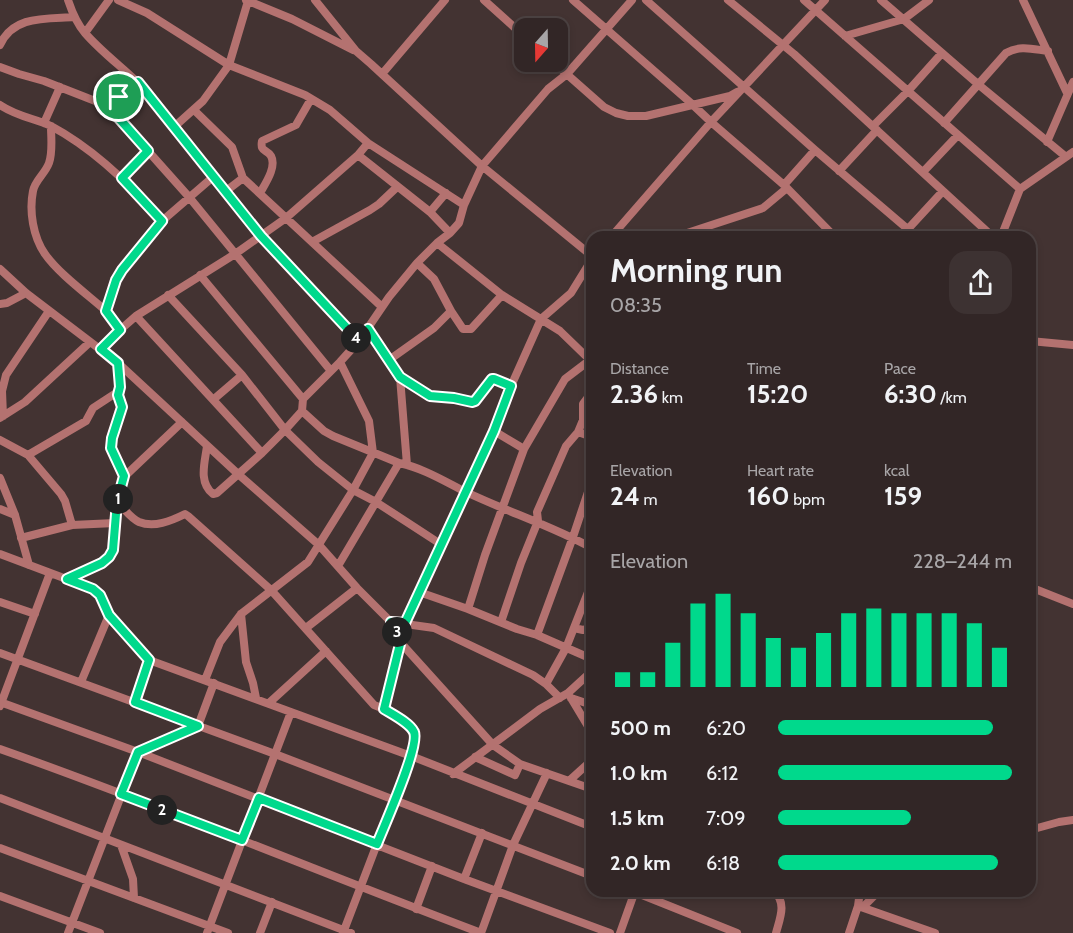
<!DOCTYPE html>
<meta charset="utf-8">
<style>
:root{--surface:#322626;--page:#3d3232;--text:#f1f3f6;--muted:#a8a5a7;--line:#4d4343;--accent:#00d98c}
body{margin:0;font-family:Cabin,sans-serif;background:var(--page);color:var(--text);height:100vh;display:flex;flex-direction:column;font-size:22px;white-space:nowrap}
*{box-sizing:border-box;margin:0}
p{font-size:20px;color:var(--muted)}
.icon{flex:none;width:33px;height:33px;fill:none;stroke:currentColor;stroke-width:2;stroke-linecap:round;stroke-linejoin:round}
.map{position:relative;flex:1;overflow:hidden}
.details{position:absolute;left:586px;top:231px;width:450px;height:666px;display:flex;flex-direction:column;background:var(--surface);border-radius:18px;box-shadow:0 3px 9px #0003,0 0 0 2px var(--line)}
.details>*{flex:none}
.needle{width:39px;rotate:200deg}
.buttons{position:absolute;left:514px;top:18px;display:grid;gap:12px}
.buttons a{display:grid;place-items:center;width:54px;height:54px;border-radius:12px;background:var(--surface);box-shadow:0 3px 9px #0003,0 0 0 2px var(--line);font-size:30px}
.pin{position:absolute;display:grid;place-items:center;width:51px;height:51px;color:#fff;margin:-26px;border:3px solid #fff;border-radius:50%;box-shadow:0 2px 6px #0007}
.km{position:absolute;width:30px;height:30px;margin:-15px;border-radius:50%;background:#222;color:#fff;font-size:16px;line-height:30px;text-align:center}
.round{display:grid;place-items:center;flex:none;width:63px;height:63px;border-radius:18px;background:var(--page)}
.overview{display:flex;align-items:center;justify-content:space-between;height:102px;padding:0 24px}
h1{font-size:33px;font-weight:700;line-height:45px}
.figures{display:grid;grid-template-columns:repeat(3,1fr);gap:9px;height:102px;padding:6px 24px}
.figures div{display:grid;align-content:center}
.figures b{font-size:26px;font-weight:700}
.figures small{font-size:16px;font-weight:400}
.figures p{font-size:16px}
.chart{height:168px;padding:12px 24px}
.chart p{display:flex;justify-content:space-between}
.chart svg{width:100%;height:108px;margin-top:6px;stroke:var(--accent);stroke-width:6}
ul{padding:0 24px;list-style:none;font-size:20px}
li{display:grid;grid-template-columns:96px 72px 1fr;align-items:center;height:45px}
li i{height:15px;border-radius:8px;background:var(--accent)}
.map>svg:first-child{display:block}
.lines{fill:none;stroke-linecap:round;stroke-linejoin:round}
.minor{stroke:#b47270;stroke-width:8}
.route-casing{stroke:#fff;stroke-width:12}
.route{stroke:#00d98c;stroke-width:8}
</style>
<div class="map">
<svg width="1073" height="933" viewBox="0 0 1073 933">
<rect width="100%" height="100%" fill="#433332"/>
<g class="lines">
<path class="minor" d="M68,0C72,12 77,24 85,33C104,55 128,71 147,92L261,236L359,341
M118,0L147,13L229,65L305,95L330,110L368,143L464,205
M246,0L292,19L353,50
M315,0L356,51L371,64L482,166L592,256
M484,0L525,37
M573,0L692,104L711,122L784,185L835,237
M646,0L815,150L917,237
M728,0L794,54L993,237
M804,0L1020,189
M881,0L979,85L1065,156
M1023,0L1067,93
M85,33L109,0
M845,36L904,19L929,0
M0,45C13,15 47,19 74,17
M553,62L604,107L616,113L628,116H646L730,96L737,92
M0,67L19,74L44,81L108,106L138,82
M382,74L445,0
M0,105C18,117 34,118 51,126C94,149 131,185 162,221
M108,106L148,151L122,178
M194,110L232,147L243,178
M44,123L60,87
M944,123L1006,53C1020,45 1032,49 1048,51
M51,126C51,138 53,152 49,163C45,174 35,180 33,191C29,211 33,237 45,254C58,273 88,295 106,311
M873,126L908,91L942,53
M174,127L203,101L229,65L248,1
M1047,142L1073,82
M148,151L189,197L331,371
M358,155L430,212L450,233
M839,171L877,130
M923,172L958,135
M784,185L815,150
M226,191L243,178L382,307
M260,193C265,184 277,167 271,156C266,149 260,152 262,141L296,125L311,99
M430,212L446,193
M908,229L943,191
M611,237L711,122L825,0
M675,237L763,208L787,188
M1001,237L1020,189L1073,152
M312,242L370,210L379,204L397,187
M437,243L502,295L560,331L592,362
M417,263L434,279L451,311
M0,269L26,293L118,363L238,474L319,545L357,588L391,622L398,633L401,643L384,709L404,722L414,732V747L343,933
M200,275L303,399
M168,295L242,375L285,430L318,462L353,490L376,502L442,545
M0,304L7,303L26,293
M136,316L262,453
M368,329L400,377L407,465
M120,330L106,311L116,280L122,270L162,221L213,177
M1030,341L1073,345
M101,349L120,330L136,316L235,254L286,218L358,155L368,143
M389,360L434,328L451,311L463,329H471L502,295
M118,363L120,387L118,395L122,407L112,438V448L121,470L125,476
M400,377L430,396L455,398L472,402L478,399L492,379L511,386
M214,399L242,375
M302,411L324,431L333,436L399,463C423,468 444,481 466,492C508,512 552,526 592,548
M3,416L2,391L6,375L49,311
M0,418L25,402L90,342
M494,431L524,449
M578,432L592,437
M0,440L28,455L86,421L93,408L119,391
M207,446C205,462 198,482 213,494L217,493L262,453L285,430L302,411L303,399L340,362L359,341L389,297L417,263L437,243L450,233L459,223L464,205L482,166L548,89L567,74L632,0
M28,455L61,494L65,501L72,525
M0,478L15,515L29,565
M117,502C124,508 130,518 139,522C154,528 171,521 185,514L188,516L271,590L374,705L384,709
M0,509L15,515
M21,538L72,525L115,523
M0,554L93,589L100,595L109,615L149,660
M338,566L399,463
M67,579L102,563L109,557L113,550L117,502L125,476L182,422
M1030,587L1073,604
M419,592L468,609L517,629L537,635L592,659
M0,602L35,614
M468,609L485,555L524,449L565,379L590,360
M241,614L246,662L253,683L256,698
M391,622L434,628L533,675L546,684L560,698
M501,622L521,563L538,521L537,512L566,446L578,432L583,420V404L592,392
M405,623L494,431L511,386L541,319L571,293L592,259
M306,628L357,588
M574,628L583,630L592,627
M537,635L573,537L592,480
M401,643L493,745L520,764L592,789
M0,653L275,754L592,876
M205,680L220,642L241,614L308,562L353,490L373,453L369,421L340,362
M81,682L109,615
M546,684L566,648L592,582
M571,698L592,733
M571,698L592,705
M0,702L138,752L464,879L610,933
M135,702L149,660L411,756L592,827
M269,703L326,651
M0,706L50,573
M0,749C162,806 321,873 481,933L513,845L547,773
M475,757L515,775L520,764
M453,774L540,709L568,693L592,671
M570,780L592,760
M0,798L351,933
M1030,830L1059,822L1073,820
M121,845L133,879L134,898
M0,848L228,933
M464,879L482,833
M632,891L737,933
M774,891C787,903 780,918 776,933
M0,896L100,933
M858,906L935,933
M863,907L879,891
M416,909L432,866
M68,933L138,752L198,726L214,683
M207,933L291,712
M260,933L272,902
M620,933L635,891
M849,933L858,906L860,891"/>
</g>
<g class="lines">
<g class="route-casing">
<path id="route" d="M138,82L261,236L359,341L368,329L400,377L430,396L454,398L472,402L475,401L492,379H494L511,386L494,431L405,623L391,622L398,633L400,644L384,709C392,714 410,723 414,732C420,746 384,826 377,844L259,798L242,840L121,794L138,752L198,726L135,702L149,660L109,615L100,595L93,589L67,579L102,563L109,557L113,550L117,502L124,476L111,448L112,438L122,407L118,395L120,387L118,363L101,349L120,330L106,311L116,280L122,270L162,221L122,178L148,151L108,106Z"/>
</g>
<use href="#route" class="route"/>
</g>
</svg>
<div class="buttons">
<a><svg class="needle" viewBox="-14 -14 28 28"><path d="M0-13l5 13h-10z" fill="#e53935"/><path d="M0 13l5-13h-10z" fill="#a8a5a7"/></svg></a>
</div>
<div class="pin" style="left:119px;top:97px;background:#1e9e55"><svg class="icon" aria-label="arrive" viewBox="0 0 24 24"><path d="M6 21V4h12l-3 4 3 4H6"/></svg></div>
<b class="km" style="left:118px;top:499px">1</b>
<b class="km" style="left:162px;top:810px">2</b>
<b class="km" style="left:397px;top:632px">3</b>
<b class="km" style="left:356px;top:338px">4</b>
<section class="details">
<div class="overview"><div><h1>Morning run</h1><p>08:35</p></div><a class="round"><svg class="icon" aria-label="share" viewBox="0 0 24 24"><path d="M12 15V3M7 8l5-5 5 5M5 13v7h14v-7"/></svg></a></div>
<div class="figures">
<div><p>Distance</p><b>2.36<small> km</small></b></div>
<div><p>Time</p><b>15:20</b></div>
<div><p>Pace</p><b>6:30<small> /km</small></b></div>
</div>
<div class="figures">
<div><p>Elevation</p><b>24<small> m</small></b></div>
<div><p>Heart rate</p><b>160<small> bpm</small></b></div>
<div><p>kcal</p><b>159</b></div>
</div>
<div class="chart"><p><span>Elevation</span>228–244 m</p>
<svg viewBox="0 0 160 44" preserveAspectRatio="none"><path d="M5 44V38M15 44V38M25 44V26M35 44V10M45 44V6M55 44V14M65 44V24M75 44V28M85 44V22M95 44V14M105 44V12M115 44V14M125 44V14M135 44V14M145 44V18M155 44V28"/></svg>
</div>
<ul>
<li><b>500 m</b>6:20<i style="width:92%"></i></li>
<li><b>1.0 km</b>6:12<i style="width:100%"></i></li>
<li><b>1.5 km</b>7:09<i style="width:57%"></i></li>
<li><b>2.0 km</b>6:18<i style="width:94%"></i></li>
</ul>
</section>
</div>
